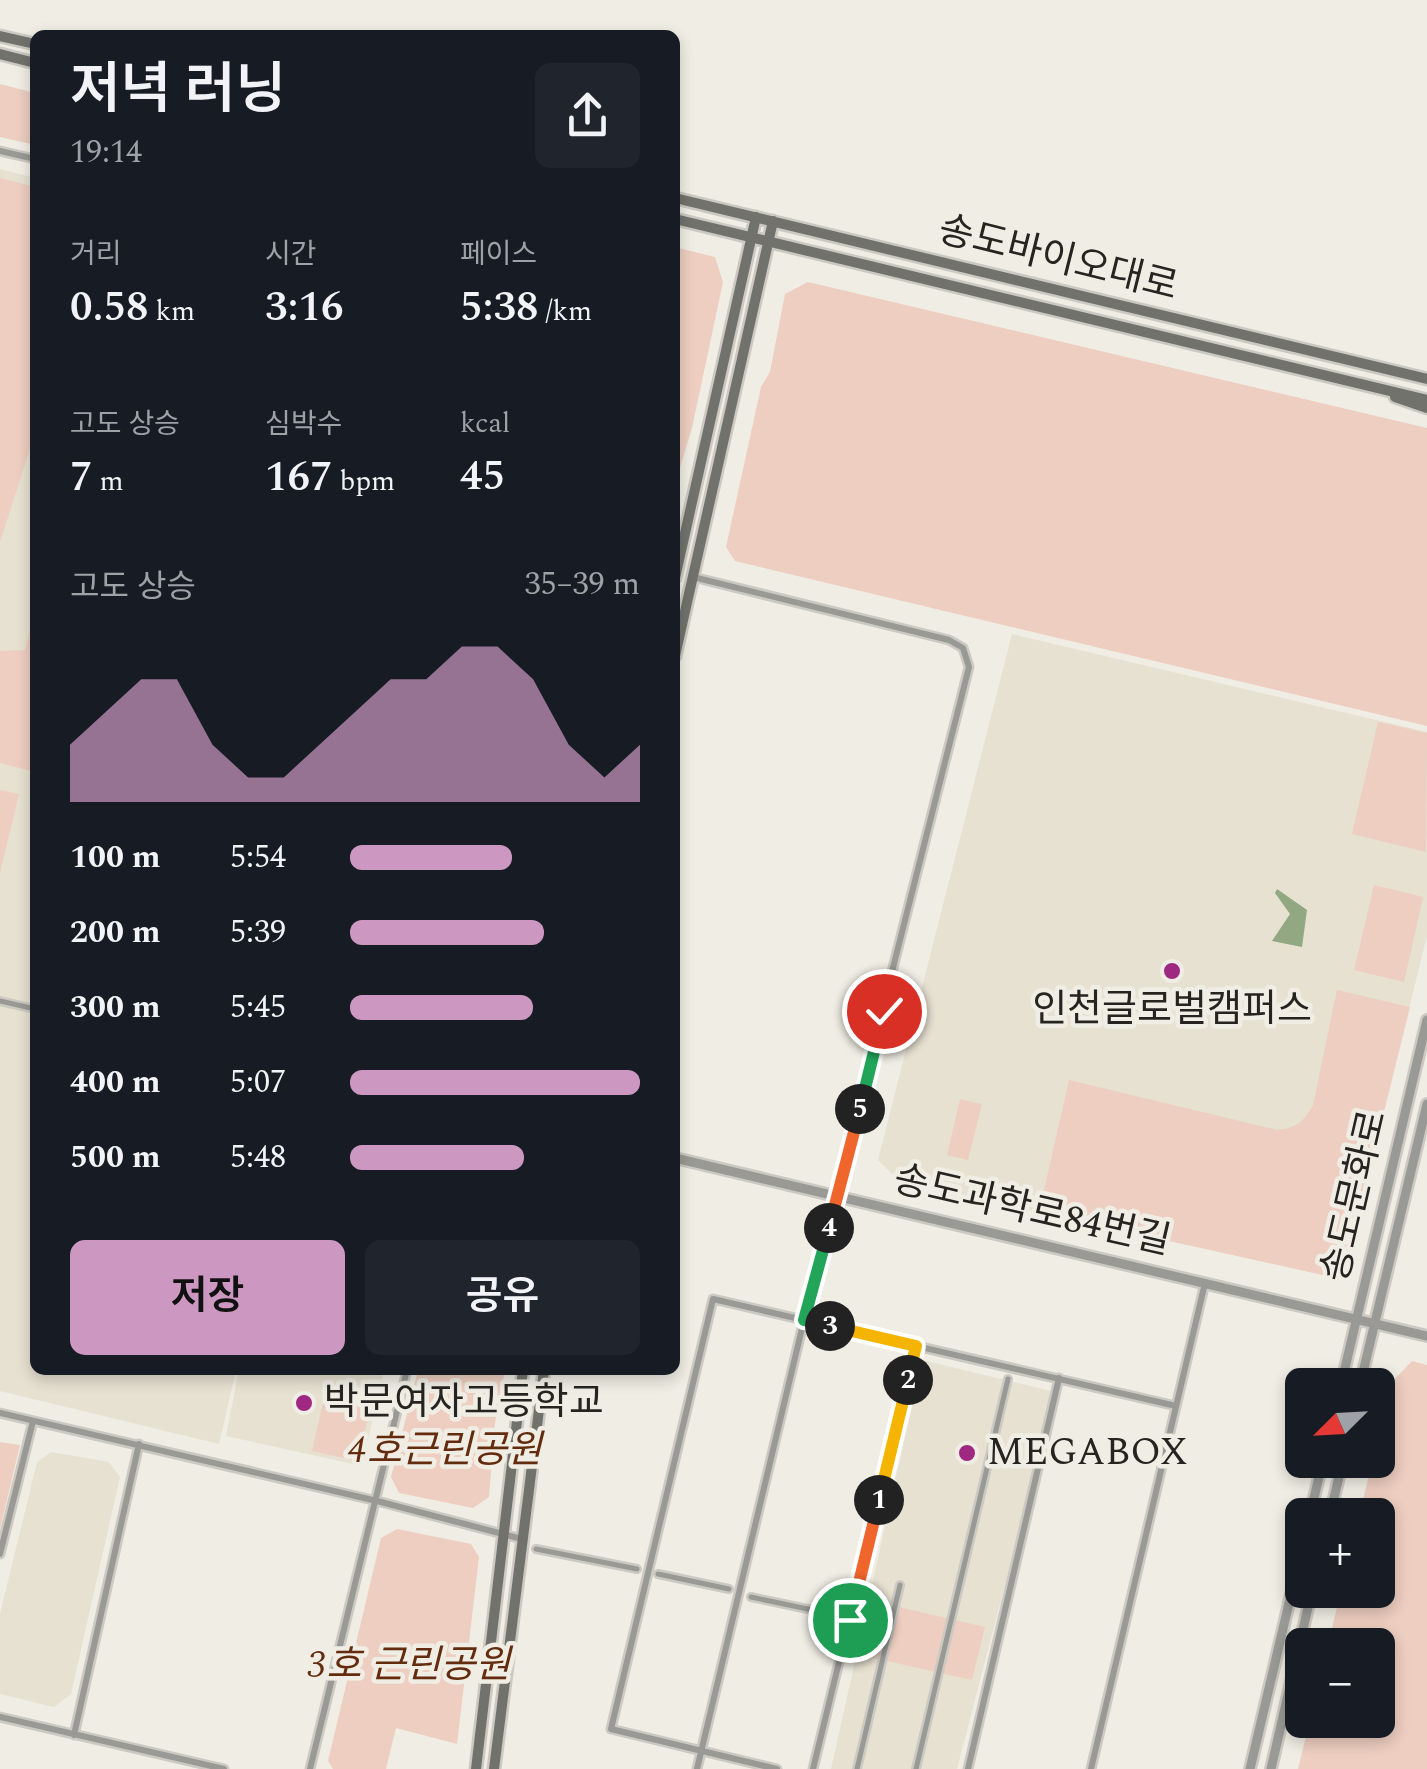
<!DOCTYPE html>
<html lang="ko">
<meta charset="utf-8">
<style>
:root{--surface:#171b24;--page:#20242c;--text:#f1f3f6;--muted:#9ea1a6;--accent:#cc98c2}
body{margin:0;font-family:Spectral,"Noto Sans KR",serif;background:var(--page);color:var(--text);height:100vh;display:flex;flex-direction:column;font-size:38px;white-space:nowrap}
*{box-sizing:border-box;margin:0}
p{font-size:32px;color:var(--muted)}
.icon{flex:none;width:55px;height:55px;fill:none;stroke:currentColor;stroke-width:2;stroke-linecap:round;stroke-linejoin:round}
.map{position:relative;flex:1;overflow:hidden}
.panel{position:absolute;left:30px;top:30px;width:650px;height:1345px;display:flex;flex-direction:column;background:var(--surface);border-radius:15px;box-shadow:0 5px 15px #0003}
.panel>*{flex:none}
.needle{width:65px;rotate:246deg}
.fabs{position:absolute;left:1285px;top:1368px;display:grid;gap:20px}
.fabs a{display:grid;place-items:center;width:110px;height:110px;border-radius:15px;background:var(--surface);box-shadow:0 5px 15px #0003;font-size:50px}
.pin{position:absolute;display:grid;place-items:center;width:85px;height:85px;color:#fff;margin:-42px;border:5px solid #fff;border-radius:50%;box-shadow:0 2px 10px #0007}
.km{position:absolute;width:50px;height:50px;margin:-25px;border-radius:50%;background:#222;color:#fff;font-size:28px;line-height:50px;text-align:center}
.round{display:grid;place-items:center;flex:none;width:105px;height:105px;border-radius:15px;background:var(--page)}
.head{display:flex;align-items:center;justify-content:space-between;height:170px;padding:0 40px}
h1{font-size:55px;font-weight:600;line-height:75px}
.metrics{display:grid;grid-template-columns:repeat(3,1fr);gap:15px;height:170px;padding:10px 40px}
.metrics div{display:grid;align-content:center}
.metrics b{font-size:42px;font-weight:600}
.metrics small{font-size:28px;font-weight:400}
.metrics p{font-size:28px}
.chart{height:280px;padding:20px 40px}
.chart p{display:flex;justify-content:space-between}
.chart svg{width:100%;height:180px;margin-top:10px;fill:var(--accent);opacity:.7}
.button{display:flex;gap:20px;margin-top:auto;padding:20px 40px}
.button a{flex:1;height:115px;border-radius:15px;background:var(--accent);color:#111;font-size:40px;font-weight:600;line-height:115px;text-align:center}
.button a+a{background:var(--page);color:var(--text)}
ul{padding:0 40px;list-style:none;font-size:32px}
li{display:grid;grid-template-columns:160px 120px 1fr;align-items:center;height:75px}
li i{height:25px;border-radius:12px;background:var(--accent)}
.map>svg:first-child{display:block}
.built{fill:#e7e1d1}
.green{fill:#edcec0}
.water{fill:#91a882}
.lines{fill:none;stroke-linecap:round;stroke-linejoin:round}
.pedestrian-casing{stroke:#cbc9c1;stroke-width:10}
.minor-casing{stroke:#cbc9c1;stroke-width:11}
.tertiary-casing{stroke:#cbc9c1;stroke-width:14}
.secondary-casing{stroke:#cbc9c1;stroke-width:15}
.pedestrian{stroke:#999a96;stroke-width:5}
.minor{stroke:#999a96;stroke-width:6}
.tertiary{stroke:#999a96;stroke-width:9}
.secondary{stroke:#72726d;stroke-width:10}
.split-1-casing{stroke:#fff;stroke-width:20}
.split-2-casing{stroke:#fff;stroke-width:20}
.split-3-casing{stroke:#fff;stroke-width:20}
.split-4-casing{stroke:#fff;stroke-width:20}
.split-5-casing{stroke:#fff;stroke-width:20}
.split-6-casing{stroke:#fff;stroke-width:20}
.split-1{stroke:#f0652b;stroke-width:12}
.split-2{stroke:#f5b400;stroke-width:12}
.split-3{stroke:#f5b400;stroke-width:12}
.split-4{stroke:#22a559;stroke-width:12}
.split-5{stroke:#f0652b;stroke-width:12}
.split-6{stroke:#22a559;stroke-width:12}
.poi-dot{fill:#9e2882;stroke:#f0ede4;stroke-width:4}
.labels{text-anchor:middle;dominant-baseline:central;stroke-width:9;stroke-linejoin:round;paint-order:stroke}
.street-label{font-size:38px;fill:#252420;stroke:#f0ede4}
.poi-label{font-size:38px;fill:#252420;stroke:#f0ede4;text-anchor:start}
.park-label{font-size:38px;font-style:italic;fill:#642c0f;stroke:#f0ede4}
</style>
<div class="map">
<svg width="1427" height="1769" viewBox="0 0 1427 1769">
<rect width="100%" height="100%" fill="#f0ede4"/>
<path class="built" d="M0,169L35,178V1370H236L219,1444L0,1391Z
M1012,634L1427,732V936L1345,1269L1332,1277L899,1181L878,1160Z
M922,1360L1055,1392L957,1769H831Z
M239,1370H384L362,1466L226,1436Z
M51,1452L109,1462L120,1477L71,1694L54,1707L0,1694V1614L37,1462Z"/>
<path class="green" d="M0,84L35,93V145L0,137Z
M0,178L35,187V433L0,542Z
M675,247L715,257L723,282L692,428L675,484Z
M808,282L1427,428V726L735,561L726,547L761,387L770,372L785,294Z
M35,609V772L0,763V651L25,650Z
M1378,722L1427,733L1426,852L1352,834Z
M0,790L19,794L0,873Z
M1374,885L1423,897L1404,982L1354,970Z
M1337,990L1410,1007L1345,1269L1332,1277L1039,1212L1069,1080L1277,1130C1296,1128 1304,1122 1313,1105Z
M960,1099L982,1104L968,1160L947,1155Z
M1412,1361L1427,1365V1769H1298L1310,1720H1378V1645H1328L1341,1590H1378V1515H1359L1373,1460H1378L1391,1383Z
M418,1370H505L495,1423L489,1497L473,1508L399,1493L391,1477Z
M328,1381L374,1391L358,1461L312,1451Z
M0,1442L20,1445L0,1529Z
M397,1529L471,1544L479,1557L457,1744L396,1728L386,1769H333L328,1761L381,1538Z
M869,1600L985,1627L972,1680L856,1654Z"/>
<path class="water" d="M1277,889L1307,910L1302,947L1272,941L1290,914L1275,893Z"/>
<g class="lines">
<g class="pedestrian-casing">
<path id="pedestrian" d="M0,1001L35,1009
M536,1549L637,1569
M658,1574L729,1589
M751,1597L836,1615
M857,1769L900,1585
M916,1769L1008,1379"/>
</g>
<g class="minor-casing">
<path id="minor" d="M0,151L35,159
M693,577L949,640L963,648L969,667L804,1320L697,1769
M0,1413L377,1501L522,1539
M0,1554L33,1421
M0,1717L224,1769
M74,1735L139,1444
M310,1769L407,1370
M777,1769L611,1729L713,1299L1176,1406
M813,1769L916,1346
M968,1769L1059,1378
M1091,1769L1205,1283"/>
</g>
<g class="tertiary-casing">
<path id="tertiary" d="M675,1158L1427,1336
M1341,1385L1427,1020
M1360,1385L1427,1104
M1310,1515L1323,1460
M1330,1515L1343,1460
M1250,1769L1302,1548
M1271,1769L1312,1590"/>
</g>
<g class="secondary-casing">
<path id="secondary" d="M0,36L35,44
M0,54L35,63
M675,198L1427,379
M675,219L1427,400
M1395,397L1427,408
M675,578L756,217
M675,656L773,221
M476,1769L523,1370
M494,1769L544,1370"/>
</g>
<use href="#pedestrian" class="pedestrian"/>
<use href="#minor" class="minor"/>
<use href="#tertiary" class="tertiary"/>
<use href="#secondary" class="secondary"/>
</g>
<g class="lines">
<g class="split-1-casing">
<path id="split-1" d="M850,1620L879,1500"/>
</g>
<g class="split-2-casing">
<path id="split-2" d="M879,1500L908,1380"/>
</g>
<g class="split-3-casing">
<path id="split-3" d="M830,1326L916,1346L908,1380"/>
</g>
<g class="split-4-casing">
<path id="split-4" d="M829,1228L804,1320L830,1326"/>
</g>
<g class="split-5-casing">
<path id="split-5" d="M829,1228L860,1109"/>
</g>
<g class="split-6-casing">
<path id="split-6" d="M860,1109L884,1011"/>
</g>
<use href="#split-1" class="split-1"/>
<use href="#split-2" class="split-2"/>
<use href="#split-3" class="split-3"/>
<use href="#split-4" class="split-4"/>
<use href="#split-5" class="split-5"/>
<use href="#split-6" class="split-6"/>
</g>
<g class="poi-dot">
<circle cx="1172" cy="971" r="10"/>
<circle cx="304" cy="1403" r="10"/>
<circle cx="967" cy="1453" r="10"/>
</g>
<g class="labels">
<g class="street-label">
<text transform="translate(1058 259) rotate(14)">송도바이오대로</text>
<text transform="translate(1355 1196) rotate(-77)">송도문화로</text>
<text transform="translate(1032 1211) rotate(13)">송도과학로84번길</text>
</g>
<g class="poi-label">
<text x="1172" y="1010" text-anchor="middle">인천글로벌캠퍼스</text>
<text x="324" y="1403">박문여자고등학교</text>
<text x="987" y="1453">MEGABOX</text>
</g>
<g class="park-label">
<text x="445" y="1451">4호근린공원</text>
<text x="409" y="1666">3호 근린공원</text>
</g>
</g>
</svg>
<div class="fabs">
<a><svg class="needle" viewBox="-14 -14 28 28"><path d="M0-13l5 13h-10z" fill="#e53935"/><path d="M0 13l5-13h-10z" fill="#9ea1a6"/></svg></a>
<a>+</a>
<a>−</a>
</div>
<div class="pin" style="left:850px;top:1620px;background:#1e9e55"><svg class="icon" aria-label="arrive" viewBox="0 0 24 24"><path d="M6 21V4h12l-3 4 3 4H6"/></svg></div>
<div class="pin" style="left:884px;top:1011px;background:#d93025"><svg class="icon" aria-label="check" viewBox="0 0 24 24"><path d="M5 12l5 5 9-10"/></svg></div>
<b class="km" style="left:879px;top:1500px">1</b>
<b class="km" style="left:908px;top:1380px">2</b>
<b class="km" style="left:830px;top:1326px">3</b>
<b class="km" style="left:829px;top:1228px">4</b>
<b class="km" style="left:860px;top:1109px">5</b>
<section class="panel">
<div class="head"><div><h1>저녁 러닝</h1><p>19:14</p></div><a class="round"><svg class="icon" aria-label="share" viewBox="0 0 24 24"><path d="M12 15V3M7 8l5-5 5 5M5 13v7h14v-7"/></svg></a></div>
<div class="metrics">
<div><p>거리</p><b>0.58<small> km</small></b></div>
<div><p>시간</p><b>3:16</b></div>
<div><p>페이스</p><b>5:38<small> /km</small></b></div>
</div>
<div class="metrics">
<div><p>고도 상승</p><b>7<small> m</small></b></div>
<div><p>심박수</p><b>167<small> bpm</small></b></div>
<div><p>kcal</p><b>45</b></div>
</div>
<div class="chart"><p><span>고도 상승</span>35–39 m</p>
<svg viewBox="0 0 160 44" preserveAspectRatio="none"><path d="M0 44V30L10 22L20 14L30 14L40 30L50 38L60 38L70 30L80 22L90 14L100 14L110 6L120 6L130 14L140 30L150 38L160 30V44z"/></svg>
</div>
<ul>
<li><b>100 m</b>5:54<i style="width:56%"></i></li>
<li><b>200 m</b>5:39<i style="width:67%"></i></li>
<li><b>300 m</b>5:45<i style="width:63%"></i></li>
<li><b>400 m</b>5:07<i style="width:100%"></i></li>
<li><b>500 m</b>5:48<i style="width:60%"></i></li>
</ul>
<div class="button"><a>저장</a><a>공유</a></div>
</section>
</div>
